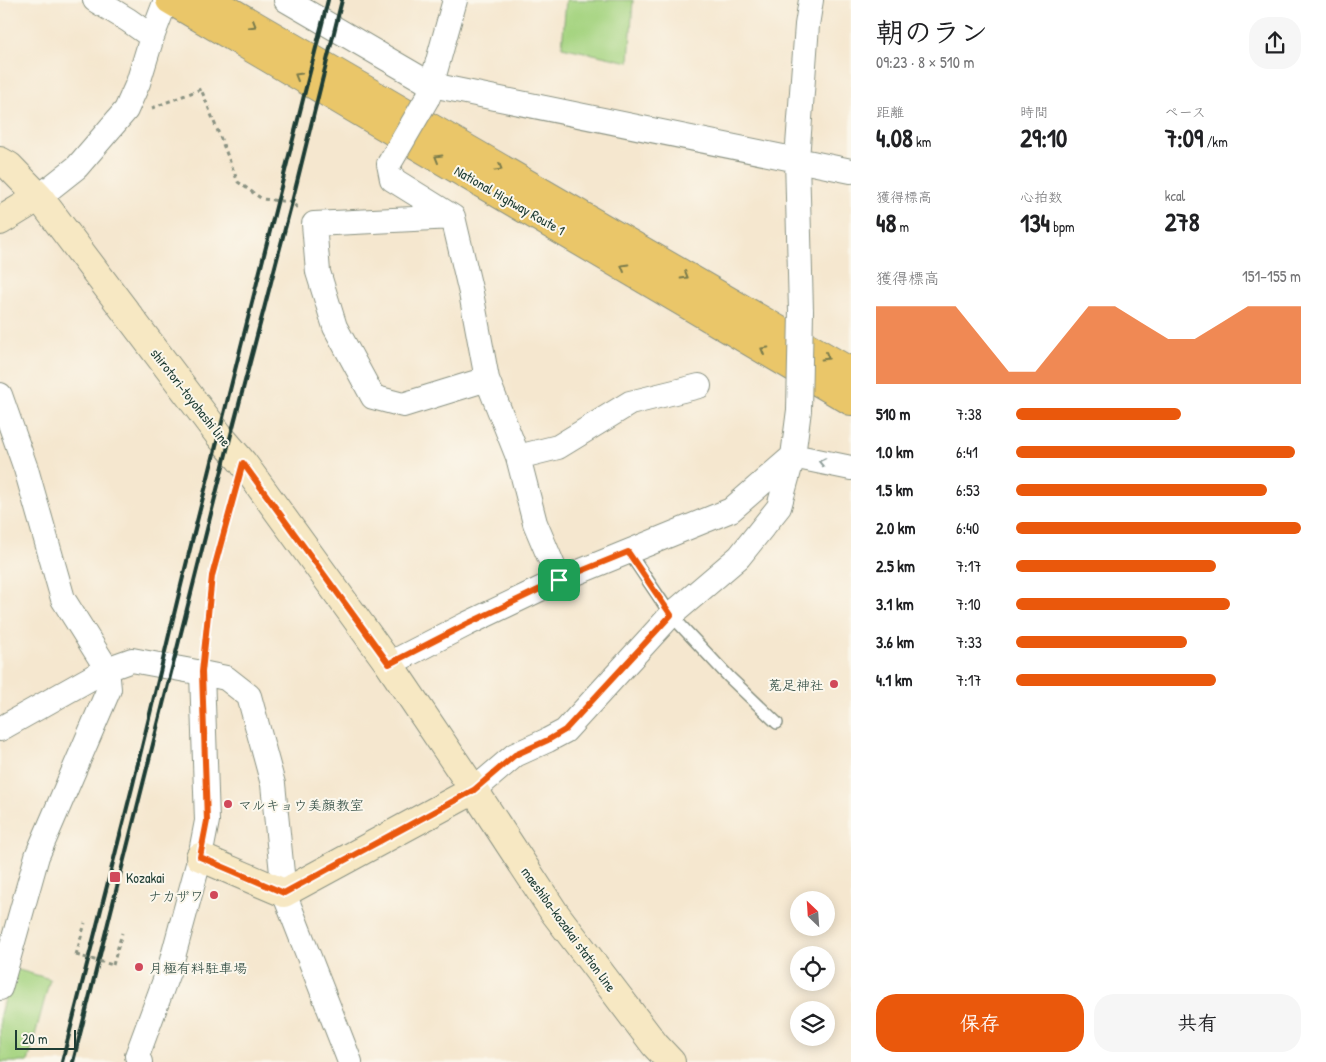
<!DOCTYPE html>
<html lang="ja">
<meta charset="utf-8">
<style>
:root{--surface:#fff;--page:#f6f6f6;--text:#202124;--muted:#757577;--accent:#ea580c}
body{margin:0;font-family:"Patrick Hand","Klee One",sans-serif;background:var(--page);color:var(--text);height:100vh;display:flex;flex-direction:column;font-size:19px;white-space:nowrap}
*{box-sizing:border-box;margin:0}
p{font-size:16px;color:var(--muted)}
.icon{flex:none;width:28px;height:28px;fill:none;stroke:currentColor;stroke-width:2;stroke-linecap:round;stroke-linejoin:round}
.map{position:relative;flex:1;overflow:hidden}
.panel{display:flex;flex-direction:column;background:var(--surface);width:475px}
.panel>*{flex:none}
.needle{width:32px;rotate:335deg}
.controls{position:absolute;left:790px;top:891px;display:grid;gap:10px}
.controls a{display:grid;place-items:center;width:45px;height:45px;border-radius:50%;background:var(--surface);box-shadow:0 2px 12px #0003;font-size:25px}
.scale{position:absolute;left:15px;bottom:12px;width:61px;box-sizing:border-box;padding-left:5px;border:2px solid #1f3d34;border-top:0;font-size:14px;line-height:18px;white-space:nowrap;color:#1f3d34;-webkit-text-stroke:4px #fbf7ec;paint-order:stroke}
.pin{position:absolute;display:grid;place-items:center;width:42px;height:42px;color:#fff;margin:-21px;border-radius:10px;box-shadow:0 2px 8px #0006}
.round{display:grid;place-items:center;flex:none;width:52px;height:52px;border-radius:20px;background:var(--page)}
.overview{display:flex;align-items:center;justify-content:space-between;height:85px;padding:0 25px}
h1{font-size:28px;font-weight:800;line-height:38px}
.stats{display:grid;grid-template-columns:repeat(3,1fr);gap:8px;height:85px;padding:5px 25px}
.stats div{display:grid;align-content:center}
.stats b{font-size:25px;font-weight:800}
.stats small{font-size:14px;font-weight:400}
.stats p{font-size:14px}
.chart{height:140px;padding:10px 25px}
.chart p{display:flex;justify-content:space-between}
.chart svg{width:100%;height:90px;margin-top:5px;fill:var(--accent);opacity:.7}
.action{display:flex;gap:10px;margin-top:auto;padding:10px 25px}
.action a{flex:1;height:58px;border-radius:20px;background:var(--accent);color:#fff;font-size:20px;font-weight:800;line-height:58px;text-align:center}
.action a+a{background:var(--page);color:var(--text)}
ul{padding:0 25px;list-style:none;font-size:16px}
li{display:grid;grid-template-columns:80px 60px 1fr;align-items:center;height:38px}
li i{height:12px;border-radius:6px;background:var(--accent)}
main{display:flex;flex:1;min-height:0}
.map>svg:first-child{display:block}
.green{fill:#a6d481;stroke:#62885a}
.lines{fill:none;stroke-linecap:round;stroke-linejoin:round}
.lane-casing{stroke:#8a9282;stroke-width:14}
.street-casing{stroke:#8a9282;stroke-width:26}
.secondary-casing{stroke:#8a9282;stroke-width:30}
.highway-casing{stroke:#8a9282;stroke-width:30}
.path{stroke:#8a9282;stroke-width:3;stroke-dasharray:4 4;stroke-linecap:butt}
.lane{stroke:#fff;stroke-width:11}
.street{stroke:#fff;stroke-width:24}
.secondary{stroke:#f7e8c3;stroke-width:28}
.highway{stroke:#eac669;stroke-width:28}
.rail{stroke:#1f3d34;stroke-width:4}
.street-bridge-casing{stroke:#8a9282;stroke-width:26;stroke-linecap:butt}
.path-bridge{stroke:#8a9282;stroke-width:3;stroke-dasharray:4 4;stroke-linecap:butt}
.street-bridge{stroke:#fff;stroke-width:24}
.oneway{stroke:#7a7b4c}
.oneway2{stroke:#8f9e9a}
.route-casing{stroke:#fff;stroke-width:10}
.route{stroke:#ea580c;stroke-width:6}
.poi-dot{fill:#d1495b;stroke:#fbf7ec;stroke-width:2}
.labels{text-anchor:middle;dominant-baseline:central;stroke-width:4;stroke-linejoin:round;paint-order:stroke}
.street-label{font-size:14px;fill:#1f3d34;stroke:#fbf7ec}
.poi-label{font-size:14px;fill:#1f3d34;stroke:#fbf7ec;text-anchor:start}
</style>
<main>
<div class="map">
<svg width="851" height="1062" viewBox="0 0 851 1062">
<rect width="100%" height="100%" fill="#fbf7ec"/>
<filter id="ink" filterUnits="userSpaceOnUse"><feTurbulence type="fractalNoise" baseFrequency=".02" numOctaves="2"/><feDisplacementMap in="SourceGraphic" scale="10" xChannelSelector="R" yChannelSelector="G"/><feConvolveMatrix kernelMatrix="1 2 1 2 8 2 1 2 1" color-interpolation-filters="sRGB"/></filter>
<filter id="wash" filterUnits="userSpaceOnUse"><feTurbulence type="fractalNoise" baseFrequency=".0096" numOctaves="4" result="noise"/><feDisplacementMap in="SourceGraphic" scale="20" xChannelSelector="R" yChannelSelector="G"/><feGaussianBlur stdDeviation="1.12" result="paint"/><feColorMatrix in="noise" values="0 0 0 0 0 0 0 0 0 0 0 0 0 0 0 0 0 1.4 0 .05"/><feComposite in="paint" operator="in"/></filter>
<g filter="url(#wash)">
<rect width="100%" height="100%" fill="#f5e7cf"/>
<path class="green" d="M566,0H633L629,62L562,47Z
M12,968L50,979L28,1062H0V1015Z"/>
</g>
<g filter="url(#ink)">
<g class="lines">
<g class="lane-casing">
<path id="lane" d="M628,551L671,615L729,677L777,723"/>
</g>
<g class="street-casing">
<path id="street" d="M95,0L128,20L152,37
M286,0L432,85L851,171
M428,97L455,0
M389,164L392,179L453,217L471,293L487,379L518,457L535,523L559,580
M39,197L77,167L126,110L138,83L152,37L166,0
M453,217L314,224L318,272L335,327L373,397L403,405L487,379
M801,311L797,159L807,25L811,0
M0,395L26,469L63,599L107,669L132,660L202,673L226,678L249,696L273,784L284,893L350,1062
M518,457L558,447L630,403L699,386
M389,664L467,624L559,580L731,510L793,456L851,468
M0,729L107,669L109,689L37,856L0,988
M474,790L515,755L548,740L565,731L671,615L739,557L779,507L793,456L799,410
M140,1062L137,1056L171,964L200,857L207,821L202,673"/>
</g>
<g class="secondary-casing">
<path id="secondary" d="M0,161L9,166L39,197L219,435L243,463L389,664L474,790L554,912L655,1045L671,1062
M0,221L39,197
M200,857L284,893L474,790"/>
</g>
<g class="highway-casing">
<path id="highway" d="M170,0L851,401
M211,0L851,372"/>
</g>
<path class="path" d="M152,108L201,89L238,182L262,199L292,202L299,210
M204,652L212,576L235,492
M76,955L85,923
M113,965L122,933"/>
<use href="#lane" class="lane"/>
<use href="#street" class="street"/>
<use href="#secondary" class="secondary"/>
<use href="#highway" class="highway"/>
<path class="rail" d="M62,1062L132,788L184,573L328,0
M73,1062L228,446L292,202L342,0"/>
<g class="street-bridge-casing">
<path id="street-bridge" d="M389,164L428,97
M799,410L801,311"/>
</g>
<path class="path-bridge" d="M76,955L113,965"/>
<use href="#street-bridge" class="street-bridge"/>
</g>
<defs><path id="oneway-chevron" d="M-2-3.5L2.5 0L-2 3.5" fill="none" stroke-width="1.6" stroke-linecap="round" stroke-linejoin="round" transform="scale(1.25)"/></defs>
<g class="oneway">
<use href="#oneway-chevron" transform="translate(253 25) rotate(30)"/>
<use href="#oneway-chevron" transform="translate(298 76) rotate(-150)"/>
<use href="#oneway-chevron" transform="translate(438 158) rotate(-150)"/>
<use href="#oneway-chevron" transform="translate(499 168) rotate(30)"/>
<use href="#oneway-chevron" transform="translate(624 267) rotate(-150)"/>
<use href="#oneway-chevron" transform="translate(685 276) rotate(30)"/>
<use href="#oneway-chevron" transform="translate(764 350) rotate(-150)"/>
<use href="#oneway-chevron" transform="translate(826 357) rotate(30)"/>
</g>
<use class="oneway2" href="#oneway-chevron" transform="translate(822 462) rotate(-168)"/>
</g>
<g class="lines" filter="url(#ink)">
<g class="route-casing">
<path id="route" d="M243,463L389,664L467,624L559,580L628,552L671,615L565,730L548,740L515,755L474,790L284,893L200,857L207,821L202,672L212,576Z"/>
</g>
<use href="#route" class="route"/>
</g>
<g class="poi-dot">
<circle cx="834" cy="684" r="5"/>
<circle cx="228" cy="804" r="5"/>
<rect x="109" y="871" width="12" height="12" rx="2.5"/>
<circle cx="214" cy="895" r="5"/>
<circle cx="139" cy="967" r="5"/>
</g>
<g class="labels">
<g class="street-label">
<text transform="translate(510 200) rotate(30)">National Highway Route 1</text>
<text transform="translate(191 397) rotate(52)">shirotori-toyohashi line</text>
<text transform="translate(569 929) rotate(54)">maeshiba-kozakai station line</text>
</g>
<g class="poi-label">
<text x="824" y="684" text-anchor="end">菟足神社</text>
<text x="238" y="804">マルキョウ美顔教室</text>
<text x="126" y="877">Kozakai</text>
<text x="204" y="895" text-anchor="end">ナカザワ</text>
<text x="149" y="967">月極有料駐車場</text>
</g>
</g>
</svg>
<div class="controls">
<a><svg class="needle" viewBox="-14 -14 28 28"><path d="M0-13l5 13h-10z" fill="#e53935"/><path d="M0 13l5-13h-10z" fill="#757577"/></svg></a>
<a><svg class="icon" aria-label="locate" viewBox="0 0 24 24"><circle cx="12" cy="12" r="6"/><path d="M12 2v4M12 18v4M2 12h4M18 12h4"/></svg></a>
<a><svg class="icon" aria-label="layers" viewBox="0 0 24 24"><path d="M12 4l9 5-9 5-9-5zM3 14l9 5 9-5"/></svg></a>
</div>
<div class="scale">20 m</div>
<div class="pin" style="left:559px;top:580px;background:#1e9e55"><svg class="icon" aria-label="arrive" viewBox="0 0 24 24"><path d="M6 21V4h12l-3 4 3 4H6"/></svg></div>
</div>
<section class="panel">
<div class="overview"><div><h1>朝のラン</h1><p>09:23 · 8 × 510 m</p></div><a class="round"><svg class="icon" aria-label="share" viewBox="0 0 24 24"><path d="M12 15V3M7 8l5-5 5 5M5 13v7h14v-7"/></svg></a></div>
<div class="stats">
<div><p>距離</p><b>4.08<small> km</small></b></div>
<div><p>時間</p><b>29:10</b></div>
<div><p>ペース</p><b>7:09<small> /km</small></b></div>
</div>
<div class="stats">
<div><p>獲得標高</p><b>48<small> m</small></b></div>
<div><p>心拍数</p><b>134<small> bpm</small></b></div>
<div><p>kcal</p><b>278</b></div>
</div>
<div class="chart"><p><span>獲得標高</span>151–155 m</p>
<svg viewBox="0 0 160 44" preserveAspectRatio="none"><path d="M0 44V6L10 6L20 6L30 6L40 22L50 38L60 38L70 22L80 6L90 6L100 14L110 22L120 22L130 14L140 6L150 6L160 6V44z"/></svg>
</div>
<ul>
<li><b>510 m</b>7:38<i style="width:58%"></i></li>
<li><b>1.0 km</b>6:41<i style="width:98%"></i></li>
<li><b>1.5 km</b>6:53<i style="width:88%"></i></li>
<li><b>2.0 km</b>6:40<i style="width:100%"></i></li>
<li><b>2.5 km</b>7:17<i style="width:70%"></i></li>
<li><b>3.1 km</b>7:10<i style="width:75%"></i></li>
<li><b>3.6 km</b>7:33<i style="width:60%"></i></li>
<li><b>4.1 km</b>7:17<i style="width:70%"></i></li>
</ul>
<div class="action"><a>保存</a><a>共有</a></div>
</section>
</main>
